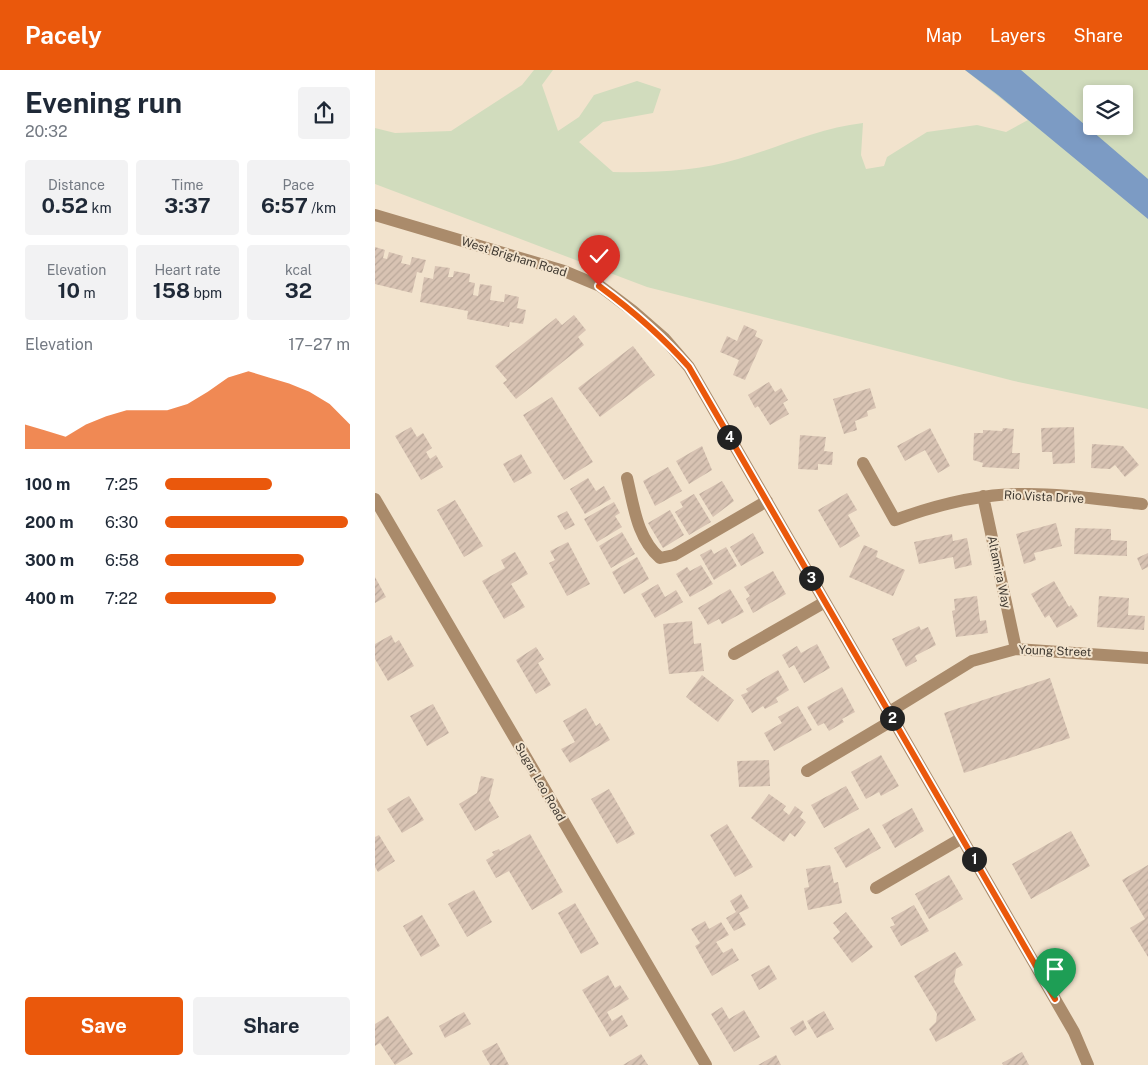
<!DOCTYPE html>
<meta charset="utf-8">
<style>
:root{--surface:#fff;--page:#f2f2f3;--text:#1f2937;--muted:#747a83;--accent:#ea580c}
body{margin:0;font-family:"Public Sans",sans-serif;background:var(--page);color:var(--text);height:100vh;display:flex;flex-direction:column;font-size:19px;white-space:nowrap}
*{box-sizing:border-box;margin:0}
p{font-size:16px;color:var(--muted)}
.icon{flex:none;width:28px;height:28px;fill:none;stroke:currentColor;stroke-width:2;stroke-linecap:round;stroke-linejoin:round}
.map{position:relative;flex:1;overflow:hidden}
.drawer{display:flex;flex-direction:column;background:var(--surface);width:375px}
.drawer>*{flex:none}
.tools{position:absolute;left:708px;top:15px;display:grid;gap:10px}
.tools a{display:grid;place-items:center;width:50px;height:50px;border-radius:5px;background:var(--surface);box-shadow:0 2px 8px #0003;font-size:25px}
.pin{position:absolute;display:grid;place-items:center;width:42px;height:42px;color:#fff;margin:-51px -21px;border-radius:50% 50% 50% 0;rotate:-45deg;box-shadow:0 0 5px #0007}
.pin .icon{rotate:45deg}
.km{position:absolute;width:25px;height:25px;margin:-12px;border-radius:50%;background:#222;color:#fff;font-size:14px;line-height:25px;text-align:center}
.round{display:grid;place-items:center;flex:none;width:52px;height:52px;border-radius:5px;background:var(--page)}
.overview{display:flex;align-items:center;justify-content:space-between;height:85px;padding:0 25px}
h1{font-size:28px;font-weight:700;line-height:38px}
.stats{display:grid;grid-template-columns:repeat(3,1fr);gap:8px;height:85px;padding:5px 25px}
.stats div{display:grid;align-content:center;border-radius:5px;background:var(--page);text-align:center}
.stats b{font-size:21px;font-weight:700}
.stats small{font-size:14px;font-weight:400}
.stats p{font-size:14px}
.chart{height:140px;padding:10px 25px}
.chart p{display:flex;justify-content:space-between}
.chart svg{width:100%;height:90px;margin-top:5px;fill:var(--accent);opacity:.7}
.primary-button{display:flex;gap:10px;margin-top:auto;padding:10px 25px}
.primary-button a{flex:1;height:58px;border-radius:5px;background:var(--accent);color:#fff;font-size:20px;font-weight:700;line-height:58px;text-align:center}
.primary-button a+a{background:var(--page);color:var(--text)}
ul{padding:0 25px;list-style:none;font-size:16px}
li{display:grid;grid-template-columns:80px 60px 1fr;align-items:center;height:38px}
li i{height:12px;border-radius:6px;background:var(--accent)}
header{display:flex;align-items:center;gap:30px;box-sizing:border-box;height:70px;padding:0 25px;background:var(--accent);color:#fff}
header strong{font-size:24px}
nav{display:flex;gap:28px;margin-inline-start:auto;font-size:18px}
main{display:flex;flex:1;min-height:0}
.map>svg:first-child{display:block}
.grass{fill:#d1dcbd;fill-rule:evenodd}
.water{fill:#7c9bc4}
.building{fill:url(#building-hatch)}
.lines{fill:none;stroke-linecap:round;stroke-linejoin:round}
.minor{stroke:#aa8b6b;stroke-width:12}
.route-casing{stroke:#fff;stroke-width:10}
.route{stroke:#ea580c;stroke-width:6}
.labels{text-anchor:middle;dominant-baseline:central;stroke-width:4;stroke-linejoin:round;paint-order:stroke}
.street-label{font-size:12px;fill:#3f3931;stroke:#f2e3cd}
</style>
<header>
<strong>Pacely</strong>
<nav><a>Map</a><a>Layers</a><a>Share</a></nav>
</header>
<main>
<section class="drawer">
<div class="overview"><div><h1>Evening run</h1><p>20:32</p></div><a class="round"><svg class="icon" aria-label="share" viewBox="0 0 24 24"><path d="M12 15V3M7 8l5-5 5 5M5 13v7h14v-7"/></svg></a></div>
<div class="stats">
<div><p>Distance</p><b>0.52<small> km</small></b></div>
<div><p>Time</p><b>3:37</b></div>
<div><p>Pace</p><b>6:57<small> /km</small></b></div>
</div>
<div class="stats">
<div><p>Elevation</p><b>10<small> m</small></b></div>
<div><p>Heart rate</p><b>158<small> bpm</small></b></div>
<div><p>kcal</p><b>32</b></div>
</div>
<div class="chart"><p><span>Elevation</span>17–27 m</p>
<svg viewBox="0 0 160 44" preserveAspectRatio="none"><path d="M0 44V32L10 35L20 38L30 32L40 28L50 25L60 25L70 25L80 22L90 16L100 9L110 6L120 9L130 12L140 16L150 22L160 32V44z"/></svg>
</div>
<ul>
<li><b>100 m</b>7:25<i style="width:58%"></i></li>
<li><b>200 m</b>6:30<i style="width:99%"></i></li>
<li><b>300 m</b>6:58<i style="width:75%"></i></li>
<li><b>400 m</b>7:22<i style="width:60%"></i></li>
</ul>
<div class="primary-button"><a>Save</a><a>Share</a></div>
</section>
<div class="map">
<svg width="773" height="995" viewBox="0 0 773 995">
<defs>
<pattern id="building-hatch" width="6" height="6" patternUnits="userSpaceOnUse" patternTransform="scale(1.25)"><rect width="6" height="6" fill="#d8c3b3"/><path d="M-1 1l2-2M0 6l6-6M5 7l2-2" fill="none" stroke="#baa89a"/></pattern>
</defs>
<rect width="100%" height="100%" fill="#f2e3cd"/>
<path class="grass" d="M159,0H178L167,15L183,61L204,47L219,25L262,11L286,19L278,43L228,52L204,72L238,102C279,103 323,101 363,89C405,77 444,58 488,53L486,85L491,99L509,96L512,87L552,62L602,55L631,62L653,50L590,0H773V339L639,311L272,217L0,114V58L20,63L76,61L147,15ZM716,24H749V56H716Z"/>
<path class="water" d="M590,0H646L773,109V149L623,25Z"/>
<path class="building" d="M0,177L10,180L8,188L12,189L14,182L28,186L26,193L35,195L37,187L51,190L47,203L42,202L37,223L0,214Z
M60,196L75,198L73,207H78L79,201L95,204L94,212L100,213L98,225L103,226L105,214L117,216L115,230L129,232L130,224L144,227L142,238L151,240L148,254L135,252L134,257L92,249L93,241L45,232L49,207L58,209Z
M199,245L211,260L203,267L209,275L141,329L128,313L132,310L120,296L181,248L187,255Z
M369,255L382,261L380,266L388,270L370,310L358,305L364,290L345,282L352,266L362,271Z
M258,276L280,305L225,347L203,318Z
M394,312L400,322L406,318L413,330L408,333L414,344L395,355L383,336L380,338L373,325Z
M495,318L501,338L492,341L493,346L480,351L482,360L469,364L458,329Z
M177,327L218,392L189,410L148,345Z
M36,357L42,367L48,363L57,378L51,382L55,389L61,385L68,397L46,410L20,366Z
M699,357L700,393L678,394L677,382H667L666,358Z
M555,358L575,396L563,403L550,380L530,391L522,376Z
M628,358L639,359L637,383H645L644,399L607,397L608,393L598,390L599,363H608V360L627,361Z
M425,365L451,367L449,381L458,382L457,395L443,394V400L423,399Z
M717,374L748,376L764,395L750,407L740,395L735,399L716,398Z
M327,376L337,400L314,414L301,391Z
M146,384L157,403L139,413L128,394Z
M293,397L307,421L280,436L268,411Z
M213,408L221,421L229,416L236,429L210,444L195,419Z
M347,411L359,431L338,447L324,424Z
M472,423L482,440L473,445L485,466L465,478L443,440Z
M319,424L336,452L314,465L300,442L308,437L305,432Z
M80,430L108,476L89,487L62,440Z
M239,432L245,443L240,446L247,457L222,472L209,449Z
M295,440L309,465L288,478L273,453Z
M192,441L200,455L190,460L182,446Z
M681,453L687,476L659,483L661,490L649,494L641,464Z
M700,458L736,459V470L752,471V486L699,484Z
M247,462L260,484L236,498L224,476Z
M378,463L389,483L366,496L355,477Z
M577,464L578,471L592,468L597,495L580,499L578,487L544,494L539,472Z
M193,472L215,514L192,526L174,493L180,490L175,481Z
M489,475L503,481L501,487L530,500L518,526L474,507Z
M351,477L362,496L339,510L325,485L336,479L339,484Z
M140,482L153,504L136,514L150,537L129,549L107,511L130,498L126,490Z
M773,483V497L767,500L762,488Z
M262,487L274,509L249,524L237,502Z
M326,495L338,514L315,527L301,504L312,497L315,501Z
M398,501L411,524L378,543L371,529L375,526L369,517Z
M0,507L11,527L0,533Z
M679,511L694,537L696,535L703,546L682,558L674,545L670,548L656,524Z
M283,514L290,527L301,520L308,532L280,548L266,524Z
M355,519L369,542L347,554L344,549L333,555L323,538Z
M602,526L605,551L611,550L613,563L581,567L577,541L580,540L579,529Z
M724,526L754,528L753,545L770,546L769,560L722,557Z
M317,551L319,574L326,573L329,601L294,604L288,554Z
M544,556L546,560L553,557L561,575L540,586L542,591L531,597L517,569Z
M16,565L20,573L24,570L39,596L13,611L0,589V574Z
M442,574L455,598L429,613L419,595L414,598L407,585L422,576L426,583Z
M161,577L169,589L163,593L176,615L161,624L141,590Z
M403,600L414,620L401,628L403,632L390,639L388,636L377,643L366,625L373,622L371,619Z
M327,605L359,630L343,652L311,627Z
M675,608L695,668L589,703L569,643Z
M467,617L480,642L467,649L469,652L454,661L449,653L443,656L432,637Z
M58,634L74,663L52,676L35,646Z
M423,636L437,660L399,681L389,663L407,653L403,647Z
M211,638L221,656L225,653L235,670L195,693L186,679L200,672L188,651Z
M506,685L524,716L506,726L504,722L491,729L476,702Z
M394,690L395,716L364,717L362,691Z
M106,706L119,709L114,730L124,747L100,761L84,734L102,723Z
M471,716L484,739L449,758L436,735Z
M234,719L260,764L242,774L216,729Z
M394,724L411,736L408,740L414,745L420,736L428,742L425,747L431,752L420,767L415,763L409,772L376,748Z
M34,726L49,750L27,763L12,739Z
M537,738L549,761L520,778L507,755Z
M352,754L378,797L360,807L335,765Z
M494,758L506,778L471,798L459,778Z
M696,761L715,796L656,829L637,794Z
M155,764L188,822L157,840L134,801L121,808L111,790L119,785L117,782L124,779L125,781Z
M4,765L20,791L3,802L0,797V767Z
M455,795L459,813L463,812L467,833L433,840L429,818L434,817L431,799Z
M773,795V887L755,858L770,849L747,810Z
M574,805L588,829L554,849L540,824Z
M99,820L117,852L92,867L73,834Z
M366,824L374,838L364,843L371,855L359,861L351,848L361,842L355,831Z
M200,833L224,874L206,884L183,843Z
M539,835L554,861L526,876L515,857L520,855L516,848Z
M471,842L498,877L477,893L458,868L465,862L458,853Z
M47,845L65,876L46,887L28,856Z
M330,851L334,859L346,852L354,865L341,872L348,883L357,878L364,890L337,906L320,876L325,873L316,859Z
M580,882L588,895L581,899L579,912L601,950L561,972L554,959L561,952L562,944L539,906Z
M394,895L402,909L384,920L376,905Z
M233,905L240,918L245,915L254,929L232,942L237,951L247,945L253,956L235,967L207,920Z
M347,937L354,949L369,940L385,967L359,982L336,944Z
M449,941L459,959L442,968L432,951Z
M89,942L96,954L70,968L64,956Z
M13,946L38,984L20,995L5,973L0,976V954Z
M428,950L432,959L420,966L415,958Z
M122,973L134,995H115L107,981Z
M647,982L654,995H628L627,993Z
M266,984L273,995H248Z
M401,985L406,995H383Z"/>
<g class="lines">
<path class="minor" d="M0,145L189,201L225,216L258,241L289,268L314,297L699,962L713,995
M488,393L520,450C561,435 602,424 646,424C686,423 728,430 767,434
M252,408C259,437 262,468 285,488L299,485L392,431
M608,426L641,579
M0,429L331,995
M359,584L450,532
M514,642L597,591L641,579L773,588
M432,701L518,650
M501,818L587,768"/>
</g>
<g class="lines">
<g class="route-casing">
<path id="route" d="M224,216C258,241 287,266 314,297L680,929"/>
</g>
<use href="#route" class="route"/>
</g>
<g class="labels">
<g class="street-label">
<text transform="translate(139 187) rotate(17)">West Brigham Road</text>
<text transform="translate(669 427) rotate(3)">Rio Vista Drive</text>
<text transform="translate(624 502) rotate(78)">Altamira Way</text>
<text transform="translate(680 581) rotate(2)">Young Street</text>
<text transform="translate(165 712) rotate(60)">Sugar Leo Road</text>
</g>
</g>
</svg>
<div class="tools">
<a><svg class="icon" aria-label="layers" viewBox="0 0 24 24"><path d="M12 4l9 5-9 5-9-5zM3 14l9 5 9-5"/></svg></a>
</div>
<div class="pin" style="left:680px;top:929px;background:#1e9e55"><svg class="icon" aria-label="arrive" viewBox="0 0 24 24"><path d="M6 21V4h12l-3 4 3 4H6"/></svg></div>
<div class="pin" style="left:224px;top:216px;background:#d93025"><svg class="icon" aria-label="check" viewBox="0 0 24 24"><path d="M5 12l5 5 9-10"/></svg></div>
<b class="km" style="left:599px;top:789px">1</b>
<b class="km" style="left:517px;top:648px">2</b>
<b class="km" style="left:436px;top:508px">3</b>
<b class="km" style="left:354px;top:367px">4</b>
</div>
</main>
